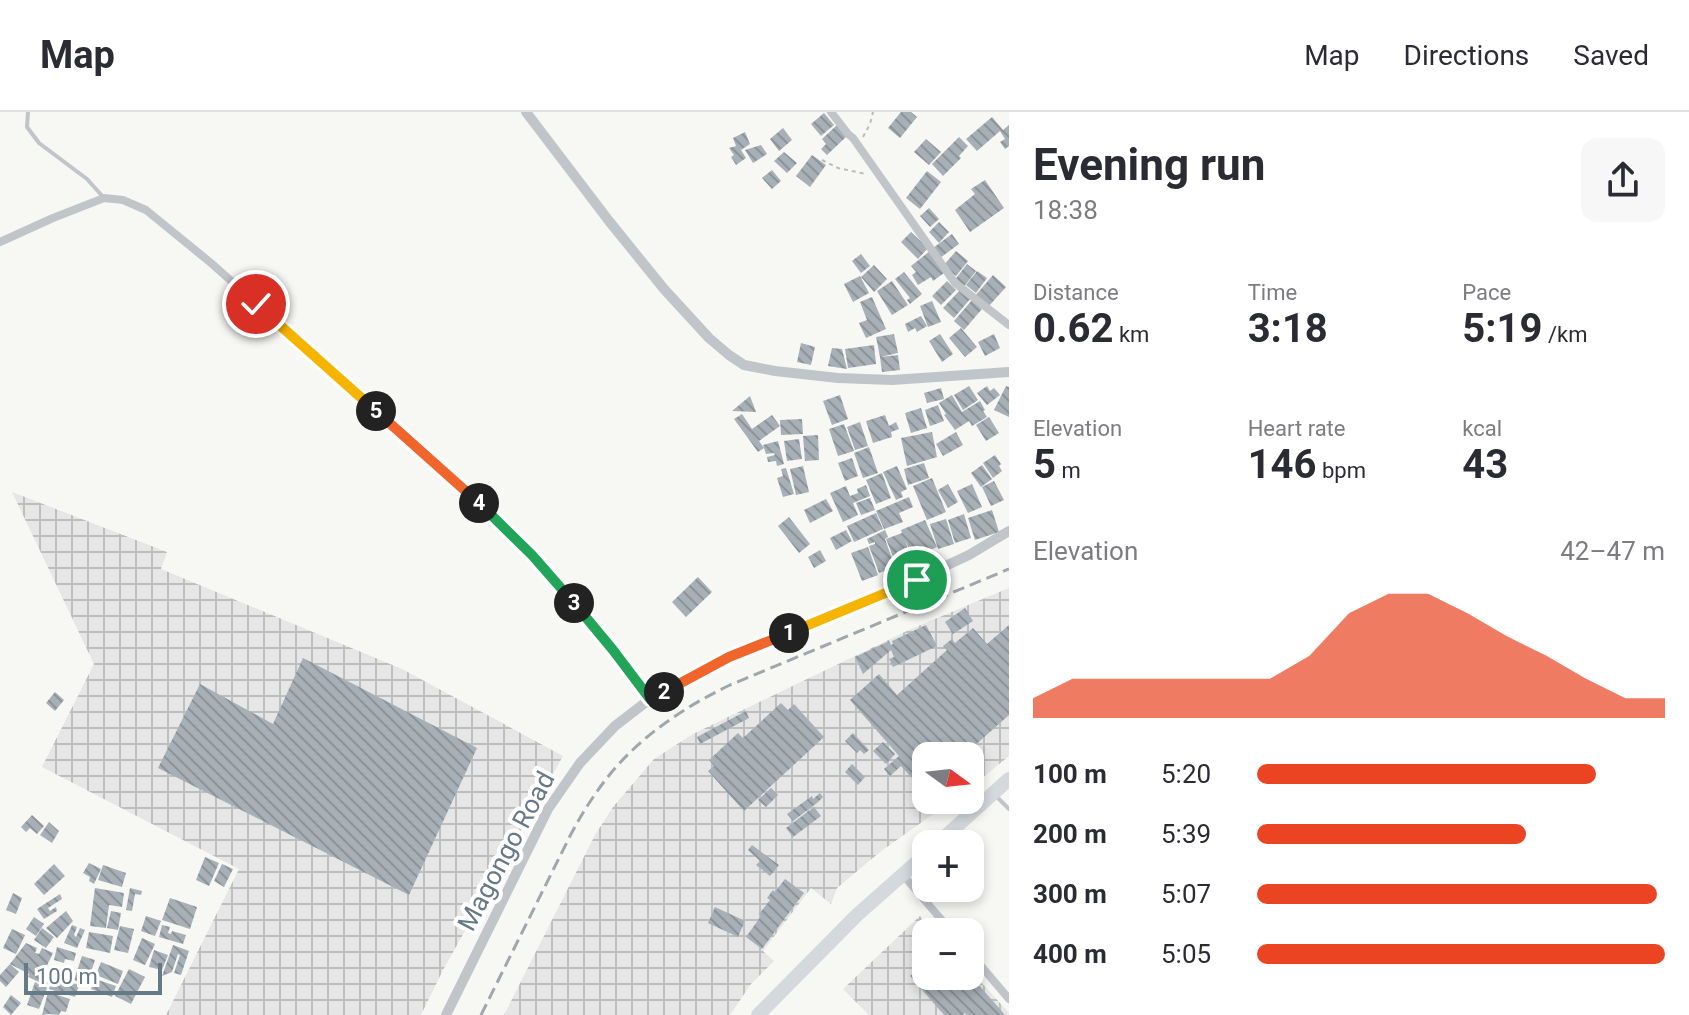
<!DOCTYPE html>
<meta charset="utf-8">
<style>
:root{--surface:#fff;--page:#f7f7f7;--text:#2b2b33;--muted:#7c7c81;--line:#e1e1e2;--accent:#ea4422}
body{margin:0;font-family:Roboto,sans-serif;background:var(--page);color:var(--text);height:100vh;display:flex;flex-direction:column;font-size:30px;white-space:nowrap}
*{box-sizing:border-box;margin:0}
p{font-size:26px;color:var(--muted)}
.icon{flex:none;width:44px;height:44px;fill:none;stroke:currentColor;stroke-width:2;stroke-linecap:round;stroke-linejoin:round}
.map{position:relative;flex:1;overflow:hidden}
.details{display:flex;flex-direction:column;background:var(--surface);width:680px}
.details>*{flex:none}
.needle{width:52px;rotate:105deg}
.buttons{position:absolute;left:912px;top:630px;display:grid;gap:16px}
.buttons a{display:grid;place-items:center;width:72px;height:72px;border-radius:16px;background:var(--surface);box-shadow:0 4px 12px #0003;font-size:40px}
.scale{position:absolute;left:24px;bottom:20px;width:138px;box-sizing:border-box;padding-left:8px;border:4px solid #657986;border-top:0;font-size:22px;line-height:28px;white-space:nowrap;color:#657986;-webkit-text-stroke:6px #fff;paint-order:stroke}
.pin{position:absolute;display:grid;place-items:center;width:68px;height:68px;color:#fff;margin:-34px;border:4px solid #fff;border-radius:50%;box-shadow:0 2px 8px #0007}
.km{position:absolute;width:40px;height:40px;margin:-20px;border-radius:50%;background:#222;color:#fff;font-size:22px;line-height:40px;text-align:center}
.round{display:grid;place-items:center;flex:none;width:84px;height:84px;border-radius:16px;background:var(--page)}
.head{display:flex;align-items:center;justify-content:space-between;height:136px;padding:0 24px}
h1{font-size:44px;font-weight:700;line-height:60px}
.metrics{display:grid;grid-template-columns:repeat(3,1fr);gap:12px;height:136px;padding:8px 24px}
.metrics div{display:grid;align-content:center}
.metrics b{font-size:40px;font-weight:700}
.metrics small{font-size:22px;font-weight:400}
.metrics p{font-size:22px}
.chart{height:224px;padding:16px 24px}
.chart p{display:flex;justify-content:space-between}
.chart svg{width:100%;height:144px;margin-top:8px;fill:var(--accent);opacity:.7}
ul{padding:0 24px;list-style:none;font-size:26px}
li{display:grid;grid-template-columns:128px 96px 1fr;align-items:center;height:60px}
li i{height:20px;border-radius:10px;background:var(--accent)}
header{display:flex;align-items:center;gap:48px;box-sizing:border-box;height:112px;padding:0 40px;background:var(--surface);border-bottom:2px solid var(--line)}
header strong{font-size:38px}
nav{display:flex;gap:44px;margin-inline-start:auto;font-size:28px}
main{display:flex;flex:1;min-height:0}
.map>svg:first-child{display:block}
.industrial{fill:url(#industrial-grid)}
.building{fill:url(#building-back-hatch)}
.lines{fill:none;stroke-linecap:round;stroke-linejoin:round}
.path{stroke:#b8bcbf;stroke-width:2;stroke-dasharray:4 4;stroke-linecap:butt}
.service{stroke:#c0c5c9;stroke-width:4}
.minor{stroke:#c0c5c9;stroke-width:8}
.tertiary{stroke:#c0c5c9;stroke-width:10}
.trunk{stroke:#d4d9dd;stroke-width:14}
.rail{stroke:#9fa7ad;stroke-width:3;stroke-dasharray:12 6;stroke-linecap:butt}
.split-1-casing{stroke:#fff;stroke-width:16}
.split-2-casing{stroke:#fff;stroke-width:16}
.split-3-casing{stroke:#fff;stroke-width:16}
.split-4-casing{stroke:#fff;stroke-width:16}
.split-5-casing{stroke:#fff;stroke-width:16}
.split-6-casing{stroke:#fff;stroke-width:16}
.split-1{stroke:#f5b400;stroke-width:10}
.split-2{stroke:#f0652b;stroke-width:10}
.split-3{stroke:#22a559;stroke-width:10}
.split-4{stroke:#22a559;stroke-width:10}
.split-5{stroke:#f0652b;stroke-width:10}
.split-6{stroke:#f5b400;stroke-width:10}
.labels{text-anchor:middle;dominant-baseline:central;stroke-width:8;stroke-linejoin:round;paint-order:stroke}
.street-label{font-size:26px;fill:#657986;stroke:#fff}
</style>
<header>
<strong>Map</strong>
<nav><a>Map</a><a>Directions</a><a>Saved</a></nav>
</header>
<main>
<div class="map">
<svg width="1009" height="903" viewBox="0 0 1009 903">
<defs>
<pattern id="industrial-grid" width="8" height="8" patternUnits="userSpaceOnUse" patternTransform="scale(2)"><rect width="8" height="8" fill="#e5e6e5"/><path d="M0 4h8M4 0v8" fill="none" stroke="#bdbfbf"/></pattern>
<pattern id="building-back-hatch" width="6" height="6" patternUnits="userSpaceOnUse" patternTransform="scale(2)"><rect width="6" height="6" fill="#a7b0b6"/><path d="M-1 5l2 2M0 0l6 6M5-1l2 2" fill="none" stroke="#8c949a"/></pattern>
</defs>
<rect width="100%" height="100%" fill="#f7f7f4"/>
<path class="industrial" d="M12,380L167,440L161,457L402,557L563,644L443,858L421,903H166L239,757L42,655L94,552Z
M1009,476V644L970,676V644H926V688H953L880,740L837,776L831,792L811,776L763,839L774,849L751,872L730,903H504L595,723L613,695L654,647L693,622L911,517Z
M920,804L935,820H926V864H970V858L1009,901V903H869L843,877Z"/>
<path class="building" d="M901,0H911L917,5L900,26L888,16Z
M824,1L834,13L821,24L811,12Z
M992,5L1003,18L1009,13V34L1005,37L1000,30L1005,27L1000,19L977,39L966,27Z
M837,13L847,24L827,43L821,37L826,32L822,27Z
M783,16L792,28L779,39L770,27Z
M745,20L750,32L741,38L746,46L736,53L731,45L734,43L729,36L736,34L733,26Z
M959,25L968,34L959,44L961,46L943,64L932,52Z
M926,27L941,40L929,53L914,40Z
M761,33L767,42L753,51L745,38Z
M784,40L797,51L787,61L774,49Z
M812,43L826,53L810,75L796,64Z
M772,58L781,69L772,77L762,66Z
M927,59L941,70L920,97L906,86Z
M985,68L1004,96L970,120L955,98L975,82L971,77Z
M929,96L939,107L930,115L920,104Z
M939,110L949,120L939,131L929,120Z
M911,120L928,136L918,147L901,130Z
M952,122L959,132L940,146L933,136Z
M930,139L944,161L933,169L931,165L918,173L912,163L916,160L911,154Z
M956,139L968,149L956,164L943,154Z
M861,142L870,154L861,161L852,149Z
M967,152L976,159L963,176L954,169Z
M874,153L887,167L874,180L861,165Z
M977,159L987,166L976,181L966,173Z
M904,160L922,182L910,192L907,188L910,186L895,167Z
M993,163L1006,175L988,195L975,184Z
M860,164L869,181L853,190L844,172Z
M892,169L908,193L892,203L877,179Z
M947,169L956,178L941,193L932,184Z
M961,177L971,186L954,206L943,196Z
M872,185L886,217L866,226L859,211L867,208L860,190Z
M972,188L982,197L964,218L954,209Z
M932,189L941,210L928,215L920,194Z
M921,204L927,214L917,220L915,216L908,220L905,212Z
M961,216L977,235L965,245L949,226Z
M894,222L898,241L880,245L876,225Z
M940,222L953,242L942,250L929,229Z
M994,222L1000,236L985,244L978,230Z
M801,231L815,235L811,253L797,250Z
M874,233L876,252L848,256L845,237Z
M832,236L842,237L847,257L828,254Z
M898,243L900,258L882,260L880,245Z
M969,274L978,288L963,298L954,283Z
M987,274L990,279L994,276L1000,283L987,293L977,281Z
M1006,274L1009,275V305L994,298Z
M941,276L944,287L927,291L924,281Z
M840,283L848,307L832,313L823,289Z
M952,283L962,300L980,289L985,298L983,299L987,305L972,314L969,309L955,318L944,303L946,302L939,291Z
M750,284L756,300L732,299Z
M938,293L944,309L930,314L925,298Z
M921,296L927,316L911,321L905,301Z
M742,302L752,317L772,303L780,314L759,329L764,336L758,340L734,307Z
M885,303L889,314L896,310L899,317L891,320L892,325L873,331L866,309Z
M989,305L999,321L986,329L976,313Z
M802,307L803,322L781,323L780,308Z
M860,310L868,334L855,338L847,315Z
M844,312L854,339L838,344L829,317Z
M932,320L937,345L907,354L901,326Z
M956,320L963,333L943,344L936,332Z
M818,323L819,348L805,349L803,324Z
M799,327L802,347L787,349L784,329Z
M778,329L784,352L777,354L776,349L768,350L767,345L775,343L774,341L766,342L763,333Z
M869,335L878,361L863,366L854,341Z
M995,343L1001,352L999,354L1002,359L993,366L983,351Z
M852,346L858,364L845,369L838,351Z
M924,351L929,366L908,373L904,357Z
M982,353L992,367L981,375L971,361Z
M803,354L809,380L796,383L790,357Z
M897,354L907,377L901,380L903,385L896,388L883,360Z
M786,356L794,382L783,385L777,366L783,364L781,357Z
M882,361L891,386L876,392L866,368Z
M932,366L946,400L927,408L913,374Z
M994,369L1004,388L991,394L982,375Z
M948,372L958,390L948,396L938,378Z
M972,372L982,395L968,401L957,379Z
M866,373L870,384L853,391L858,403L843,410L830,381L846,374L850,384L858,381L857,377Z
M909,385L913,395L899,401L903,410L884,417L876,399Z
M870,386L875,398L861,403L856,391Z
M826,387L833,399L810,411L804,398Z
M992,398L999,420L975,428L968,406Z
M876,401L883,417L854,430L847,414Z
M964,402L971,426L955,431L948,408Z
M789,405L810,432L799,441L778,414Z
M946,407L954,432L938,437L930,412Z
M925,408L937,435L913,445L905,428L911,446L896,452L886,427L902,421L901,418Z
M846,418L852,429L836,438L830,426Z
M885,418L888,425L885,427L895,455L879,461L869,434L875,432V430L869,432L867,427Z
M868,435L878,463L862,469L851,441Z
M820,438L826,449L814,456L808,445Z
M698,465L712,480L686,505L672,490Z
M921,477L923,482L914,487L915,489L898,496L894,489L910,480L911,482Z
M965,496L973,509L953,522L945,510Z
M926,513L937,534L893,555L889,547L894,545L891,538L863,562L855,545L889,529L891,533L893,532L892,529Z
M1009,513V603L963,644H954L948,637L940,644H926V660L919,654L926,663L920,668L917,664L913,667L901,654L890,664L884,657L899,644L850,588L879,562L897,583L947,538L943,534L952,527L955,531L973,516L987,532Z
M303,546L477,636L409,783L158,656L200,572L273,612Z
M55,580L64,588L55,599L46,591Z
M781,591L788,598L794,592L824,625L744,699L708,659L714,654L709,648L738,621L743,626Z
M746,599L749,606L700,632L697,625Z
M853,621L869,638L864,642L860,638L857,641L845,629Z
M883,630L895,642L886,652L873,639Z
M852,652L865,665L858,673L845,660Z
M771,676L778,683L766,695L758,688Z
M820,681L823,685L817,691L793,709L787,702L812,684L813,687Z
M814,695L821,704L793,725L786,716Z
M32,703L44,714L37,722L30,716L26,720L21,715Z
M49,710L59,719L52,731L40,723Z
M752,733L779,753L770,764L756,753L760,749L748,738Z
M205,745L219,751L209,774L196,768Z
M89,751L101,757L94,772L89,769L90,765L83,761Z
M54,752L65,764L44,783L34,772Z
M222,752L233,757L224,775L214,769Z
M103,753L126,761L122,775L98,768Z
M785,767L804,781L762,837L746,825L761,804L759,802L770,788L767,786L773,778L775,780Z
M95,776L124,781L122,795L109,793L106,816L90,814Z
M130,776L142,779L141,783L135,782L132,799L126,798Z
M13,781L22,786L16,802L6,798Z
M60,782L62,787L48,796L50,799L56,795L57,799L44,807L37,797Z
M170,786L197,795L190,817L162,808Z
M715,795L745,809L738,825L708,811Z
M66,799L73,809L57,826L46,816Z
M111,799L121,801L118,818L107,816Z
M146,804L161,809L155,824L141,819Z
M34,805L44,812L36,824L26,817Z
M72,813L77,815L74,823L76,825L80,816L85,818L77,836L64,831Z
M162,813L170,815L168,821L171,822L172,819L186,823L183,832L159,825Z
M120,814L134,817L128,841L114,838Z
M42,816L54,825L46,836L34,828Z
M12,817L25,823L16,842L3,836Z
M89,820L113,824L110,841L86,836Z
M142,826L155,832L145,853L133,848Z
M26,831L37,836L35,841L39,842L42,836L53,841L39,870L28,865L29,862L10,852Z
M173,833L189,839L181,863L174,861L180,843L178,842L172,860L162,864Z
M57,835L76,841L74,849L65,847L64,851L54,848Z
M154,838L168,843L162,858L149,855Z
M82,844L95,848L87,872L74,868Z
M101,850L123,859L118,872L96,863Z
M926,851V864H971L1005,903H966L965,901L963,903H944L910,864Z
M10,852L19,860L6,875L0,869V863Z
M129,857L145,865L131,892L115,884Z
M53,865L79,873L75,885L49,877Z
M95,867L116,874L112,885L91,877Z
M43,868L48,870L46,875L47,876L39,897L27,893L35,870L40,873Z
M48,880L70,887L66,900L61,899L59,903L49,902L42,903Z
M11,883L21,891L11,903L3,895Z"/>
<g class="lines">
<path class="path" d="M863,25L870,12L873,0
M822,48L838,56L866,62"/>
<path class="service" d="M28,0L27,15L39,31L87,67L104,86
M995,683L1009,697"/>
<path class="minor" d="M831,0L848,22L853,26L955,171L1009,213
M0,130L53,106L104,86L123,88L146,98L211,151L302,232L498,409L574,491L613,538L650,587
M903,763L952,820
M970,841L1009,887"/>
<path class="tertiary" d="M526,0L609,109L664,177L709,226L729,243L744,253L775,259L838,266L892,268L1009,260
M446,903L548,697L580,651L615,614L650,587L729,545L872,488L969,443L1009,419"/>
<path class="trunk" d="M937,732L1009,667
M758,903L857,803L926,742"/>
<path class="rail" d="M481,903L570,724C578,709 586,695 596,681C629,632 678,598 730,573L1009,457"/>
</g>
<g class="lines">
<g class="split-1-casing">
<path id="split-1" d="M789,521L917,468"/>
</g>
<g class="split-2-casing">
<path id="split-2" d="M664,580L729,545L789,521"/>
</g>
<g class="split-3-casing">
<path id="split-3" d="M574,491L613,538L650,587L664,580"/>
</g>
<g class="split-4-casing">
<path id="split-4" d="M479,391L532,443L574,491"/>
</g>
<g class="split-5-casing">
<path id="split-5" d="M376,299L479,391"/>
</g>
<g class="split-6-casing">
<path id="split-6" d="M256,192L376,299"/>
</g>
<use href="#split-1" class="split-1"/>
<use href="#split-2" class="split-2"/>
<use href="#split-3" class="split-3"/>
<use href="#split-4" class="split-4"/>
<use href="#split-5" class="split-5"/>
<use href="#split-6" class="split-6"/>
</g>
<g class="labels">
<g class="street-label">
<text transform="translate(506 739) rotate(-62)">Magongo Road</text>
</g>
</g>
</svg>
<div class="buttons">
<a><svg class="needle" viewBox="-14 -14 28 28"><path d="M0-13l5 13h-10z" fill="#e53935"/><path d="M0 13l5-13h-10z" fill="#7c7c81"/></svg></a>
<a>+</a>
<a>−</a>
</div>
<div class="scale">100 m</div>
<div class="pin" style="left:917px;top:468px;background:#1e9e55"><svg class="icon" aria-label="arrive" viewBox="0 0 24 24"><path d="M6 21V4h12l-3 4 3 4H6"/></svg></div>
<div class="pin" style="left:256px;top:192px;background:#d93025"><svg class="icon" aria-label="check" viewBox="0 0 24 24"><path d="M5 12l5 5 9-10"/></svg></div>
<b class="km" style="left:789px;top:521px">1</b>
<b class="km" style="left:664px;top:580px">2</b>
<b class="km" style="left:574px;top:491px">3</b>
<b class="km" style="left:479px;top:391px">4</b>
<b class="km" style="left:376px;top:299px">5</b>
</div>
<section class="details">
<div class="head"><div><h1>Evening run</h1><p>18:38</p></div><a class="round"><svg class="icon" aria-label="share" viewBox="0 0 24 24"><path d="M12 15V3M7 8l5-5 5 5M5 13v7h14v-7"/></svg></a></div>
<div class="metrics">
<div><p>Distance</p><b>0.62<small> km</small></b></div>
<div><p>Time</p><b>3:18</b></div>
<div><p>Pace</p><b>5:19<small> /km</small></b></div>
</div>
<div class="metrics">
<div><p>Elevation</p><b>5<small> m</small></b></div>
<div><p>Heart rate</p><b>146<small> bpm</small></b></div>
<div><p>kcal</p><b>43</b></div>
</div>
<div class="chart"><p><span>Elevation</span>42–47 m</p>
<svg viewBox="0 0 160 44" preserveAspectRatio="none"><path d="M0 44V38L10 32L20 32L30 32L40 32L50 32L60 32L70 25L80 12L90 6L100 6L110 12L120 19L130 25L140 32L150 38L160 38V44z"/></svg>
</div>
<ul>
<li><b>100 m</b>5:20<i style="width:83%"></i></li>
<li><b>200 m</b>5:39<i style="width:66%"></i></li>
<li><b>300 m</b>5:07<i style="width:98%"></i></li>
<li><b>400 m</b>5:05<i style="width:100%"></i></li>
</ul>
</section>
</main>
